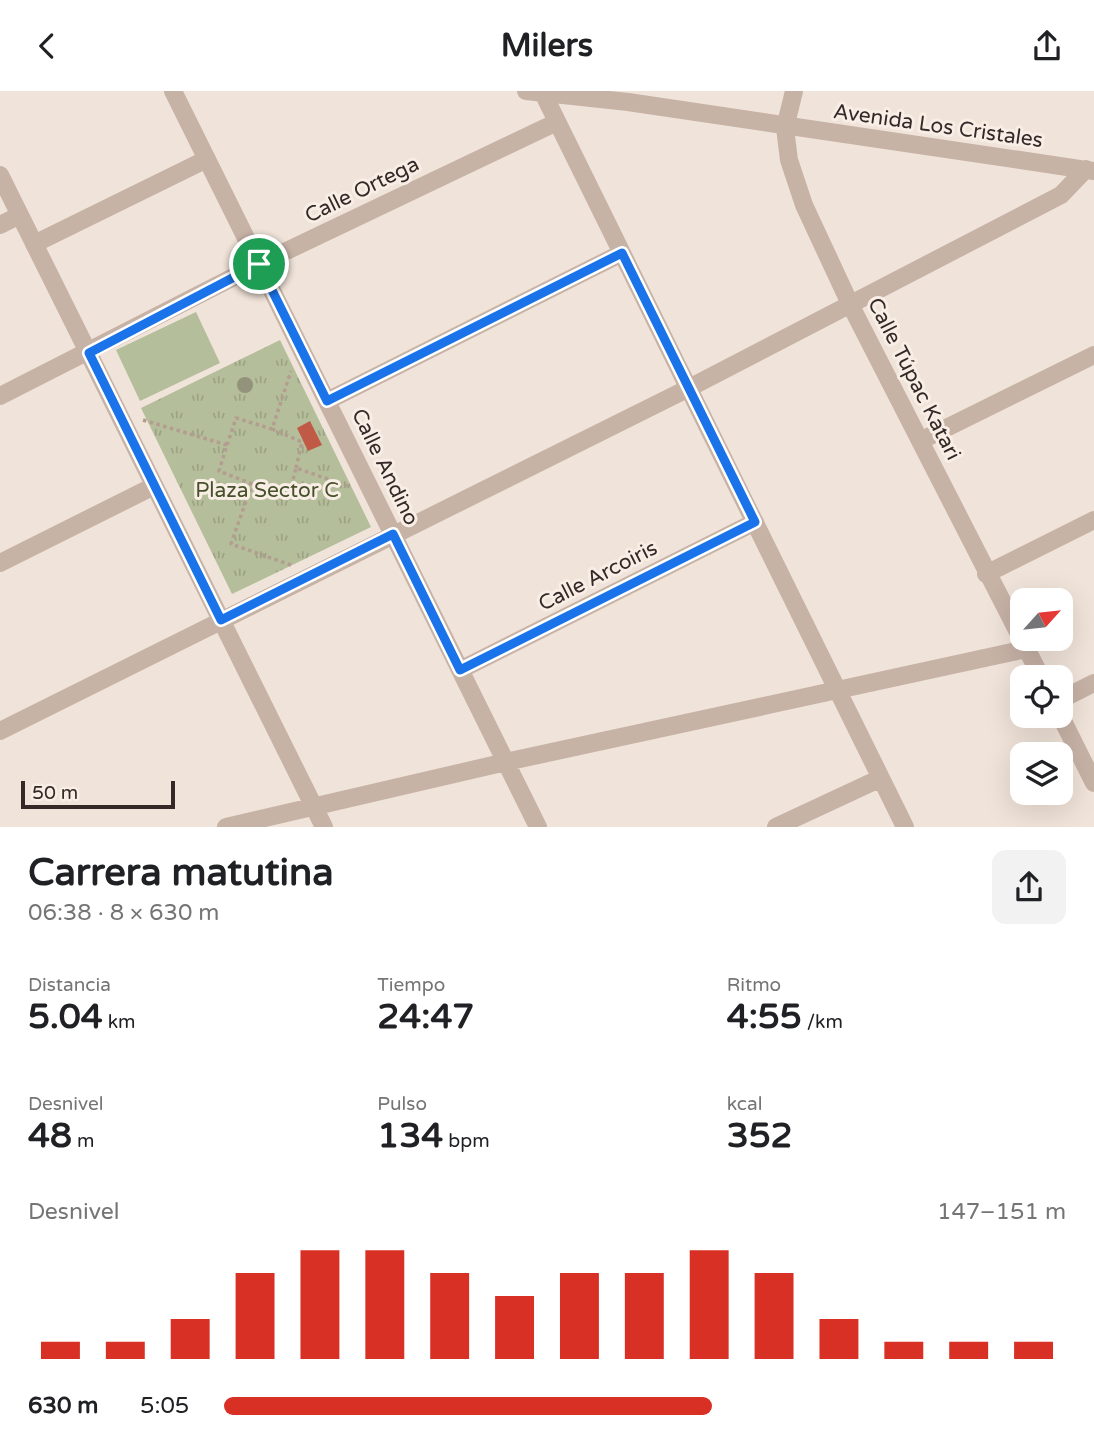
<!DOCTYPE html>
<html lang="es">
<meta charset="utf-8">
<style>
:root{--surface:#fff;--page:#f2f2f2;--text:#202124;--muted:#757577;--accent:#d93025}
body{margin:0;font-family:"Varela Round",sans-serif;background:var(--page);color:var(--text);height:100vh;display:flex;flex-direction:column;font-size:26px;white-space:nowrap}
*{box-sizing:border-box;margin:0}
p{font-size:23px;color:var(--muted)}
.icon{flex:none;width:38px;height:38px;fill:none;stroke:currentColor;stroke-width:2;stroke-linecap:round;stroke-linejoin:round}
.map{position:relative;height:736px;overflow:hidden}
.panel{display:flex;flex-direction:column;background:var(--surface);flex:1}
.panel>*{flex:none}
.needle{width:46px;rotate:63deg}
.controls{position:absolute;left:1010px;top:497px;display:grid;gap:14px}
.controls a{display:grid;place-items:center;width:63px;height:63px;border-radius:14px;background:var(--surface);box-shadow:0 7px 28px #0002;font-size:35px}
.scale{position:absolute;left:21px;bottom:18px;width:154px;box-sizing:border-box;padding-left:7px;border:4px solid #342927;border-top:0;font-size:19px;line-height:24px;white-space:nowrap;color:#342927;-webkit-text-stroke:5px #f8eee5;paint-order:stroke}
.pin{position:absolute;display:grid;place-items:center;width:60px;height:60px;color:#fff;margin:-30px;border:4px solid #fff;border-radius:50%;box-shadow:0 2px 7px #0007}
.round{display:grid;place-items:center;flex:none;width:74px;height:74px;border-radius:14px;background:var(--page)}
.head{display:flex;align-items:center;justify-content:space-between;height:119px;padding:0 28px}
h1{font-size:38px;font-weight:700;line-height:52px}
.figures{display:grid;grid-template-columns:repeat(3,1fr);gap:10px;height:119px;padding:7px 28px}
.figures div{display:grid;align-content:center}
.figures b{font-size:35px;font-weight:700}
.figures small{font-size:19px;font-weight:400}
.figures p{font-size:19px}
.chart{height:196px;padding:14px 28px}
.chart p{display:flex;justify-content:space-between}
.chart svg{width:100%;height:126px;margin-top:7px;stroke:var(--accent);stroke-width:6}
ul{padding:0 28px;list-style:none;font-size:23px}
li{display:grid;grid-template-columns:112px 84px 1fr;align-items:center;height:52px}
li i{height:18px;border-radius:9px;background:var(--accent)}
header{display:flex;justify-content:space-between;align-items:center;height:91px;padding:0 28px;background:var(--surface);font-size:32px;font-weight:700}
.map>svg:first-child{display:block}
.grass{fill:url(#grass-tufts)}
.garden{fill:#b5be9a}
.building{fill:#c05a47}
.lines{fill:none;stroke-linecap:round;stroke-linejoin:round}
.path{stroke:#b39c90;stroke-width:3.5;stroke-dasharray:3.5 3.5;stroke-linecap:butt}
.minor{stroke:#c7b2a6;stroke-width:18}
.tree{fill:#92937a}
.route-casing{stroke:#fff;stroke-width:14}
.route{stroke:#1a73e8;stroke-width:9}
.labels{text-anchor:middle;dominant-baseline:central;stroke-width:6;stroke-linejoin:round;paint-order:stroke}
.street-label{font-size:21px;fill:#342927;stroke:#f8eee5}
.park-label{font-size:21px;fill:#46512c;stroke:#f8eee5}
</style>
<header><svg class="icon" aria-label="back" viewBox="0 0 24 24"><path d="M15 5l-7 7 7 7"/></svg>Milers<svg class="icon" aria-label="share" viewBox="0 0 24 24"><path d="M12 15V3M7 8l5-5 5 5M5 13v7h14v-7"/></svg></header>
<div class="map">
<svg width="1094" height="736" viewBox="0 0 1094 736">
<defs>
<pattern id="grass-tufts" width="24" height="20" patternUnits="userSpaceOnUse" patternTransform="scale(1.75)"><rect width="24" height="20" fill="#b5be9a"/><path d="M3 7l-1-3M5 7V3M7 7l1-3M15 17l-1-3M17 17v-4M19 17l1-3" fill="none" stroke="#9ca385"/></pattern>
</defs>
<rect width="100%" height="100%" fill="#f0e3d9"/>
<path class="grass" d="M280,249L371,436L232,503L141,317Z"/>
<path class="garden" d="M196,221L220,272L140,310L116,259Z"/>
<path class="building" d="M310,330L322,354L308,360L297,337Z"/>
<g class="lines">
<path class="path" d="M143,329L227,354L219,380L252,393
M272,338L302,351L296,377
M227,354L236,327L272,338L291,280
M291,474L231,453L252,393L289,404L296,377L348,395"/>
<path class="minor" d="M173,0L538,736
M526,0L628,11L1094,80
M794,0L785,37L789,69L804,114L851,215L1041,586
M543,2L905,736
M0,84L324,736
M0,134L20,124
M34,153L207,68
M0,305L259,173L557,31
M327,310L622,162
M920,350L1094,264
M0,472L154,395
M986,483L1094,429
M460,579L755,431
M1060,609L1094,592
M1060,624L1094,692
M0,640L689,297L1061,104L1086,78
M226,736L506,671L1026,558
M776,736L881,687"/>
</g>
<circle class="tree" cx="245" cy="294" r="8"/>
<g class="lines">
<g class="route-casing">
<path id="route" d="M622,162L755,431L460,579L393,443L221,529L89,262L259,173L327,310Z"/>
</g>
<use href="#route" class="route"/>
</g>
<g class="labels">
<g class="street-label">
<text transform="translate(938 35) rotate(8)">Avenida Los Cristales</text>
<text transform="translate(362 99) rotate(-26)">Calle Ortega</text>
<text transform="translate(914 288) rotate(63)">Calle Túpac Katari</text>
<text transform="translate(385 376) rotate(64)">Calle Andino</text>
<text transform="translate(598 485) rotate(-27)">Calle Arcoiris</text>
</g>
<g class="park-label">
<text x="267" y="399">Plaza Sector C</text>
</g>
</g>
</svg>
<div class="controls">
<a><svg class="needle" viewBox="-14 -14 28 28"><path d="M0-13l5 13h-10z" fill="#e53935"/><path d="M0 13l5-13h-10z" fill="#757577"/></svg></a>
<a><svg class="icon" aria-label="locate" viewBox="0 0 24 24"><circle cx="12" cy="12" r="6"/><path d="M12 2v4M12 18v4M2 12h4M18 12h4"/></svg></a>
<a><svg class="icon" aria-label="layers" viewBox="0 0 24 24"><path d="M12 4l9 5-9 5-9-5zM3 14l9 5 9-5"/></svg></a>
</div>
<div class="scale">50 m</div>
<div class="pin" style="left:259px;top:173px;background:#1e9e55"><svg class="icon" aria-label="arrive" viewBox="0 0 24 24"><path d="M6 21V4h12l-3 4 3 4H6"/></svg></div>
</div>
<section class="panel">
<div class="head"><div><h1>Carrera matutina</h1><p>06:38 · 8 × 630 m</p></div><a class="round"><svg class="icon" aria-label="share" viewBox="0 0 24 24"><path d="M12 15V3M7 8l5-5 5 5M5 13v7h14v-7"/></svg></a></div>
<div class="figures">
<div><p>Distancia</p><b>5.04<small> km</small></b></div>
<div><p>Tiempo</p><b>24:47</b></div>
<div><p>Ritmo</p><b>4:55<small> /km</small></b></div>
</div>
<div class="figures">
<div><p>Desnivel</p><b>48<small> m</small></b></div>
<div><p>Pulso</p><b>134<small> bpm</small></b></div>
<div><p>kcal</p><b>352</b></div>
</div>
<div class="chart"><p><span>Desnivel</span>147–151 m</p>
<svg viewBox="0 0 160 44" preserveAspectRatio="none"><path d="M5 44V38M15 44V38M25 44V30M35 44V14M45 44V6M55 44V6M65 44V14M75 44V22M85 44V14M95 44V14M105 44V6M115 44V14M125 44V30M135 44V38M145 44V38M155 44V38"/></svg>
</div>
<ul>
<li><b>630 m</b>5:05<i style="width:58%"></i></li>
</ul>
</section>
